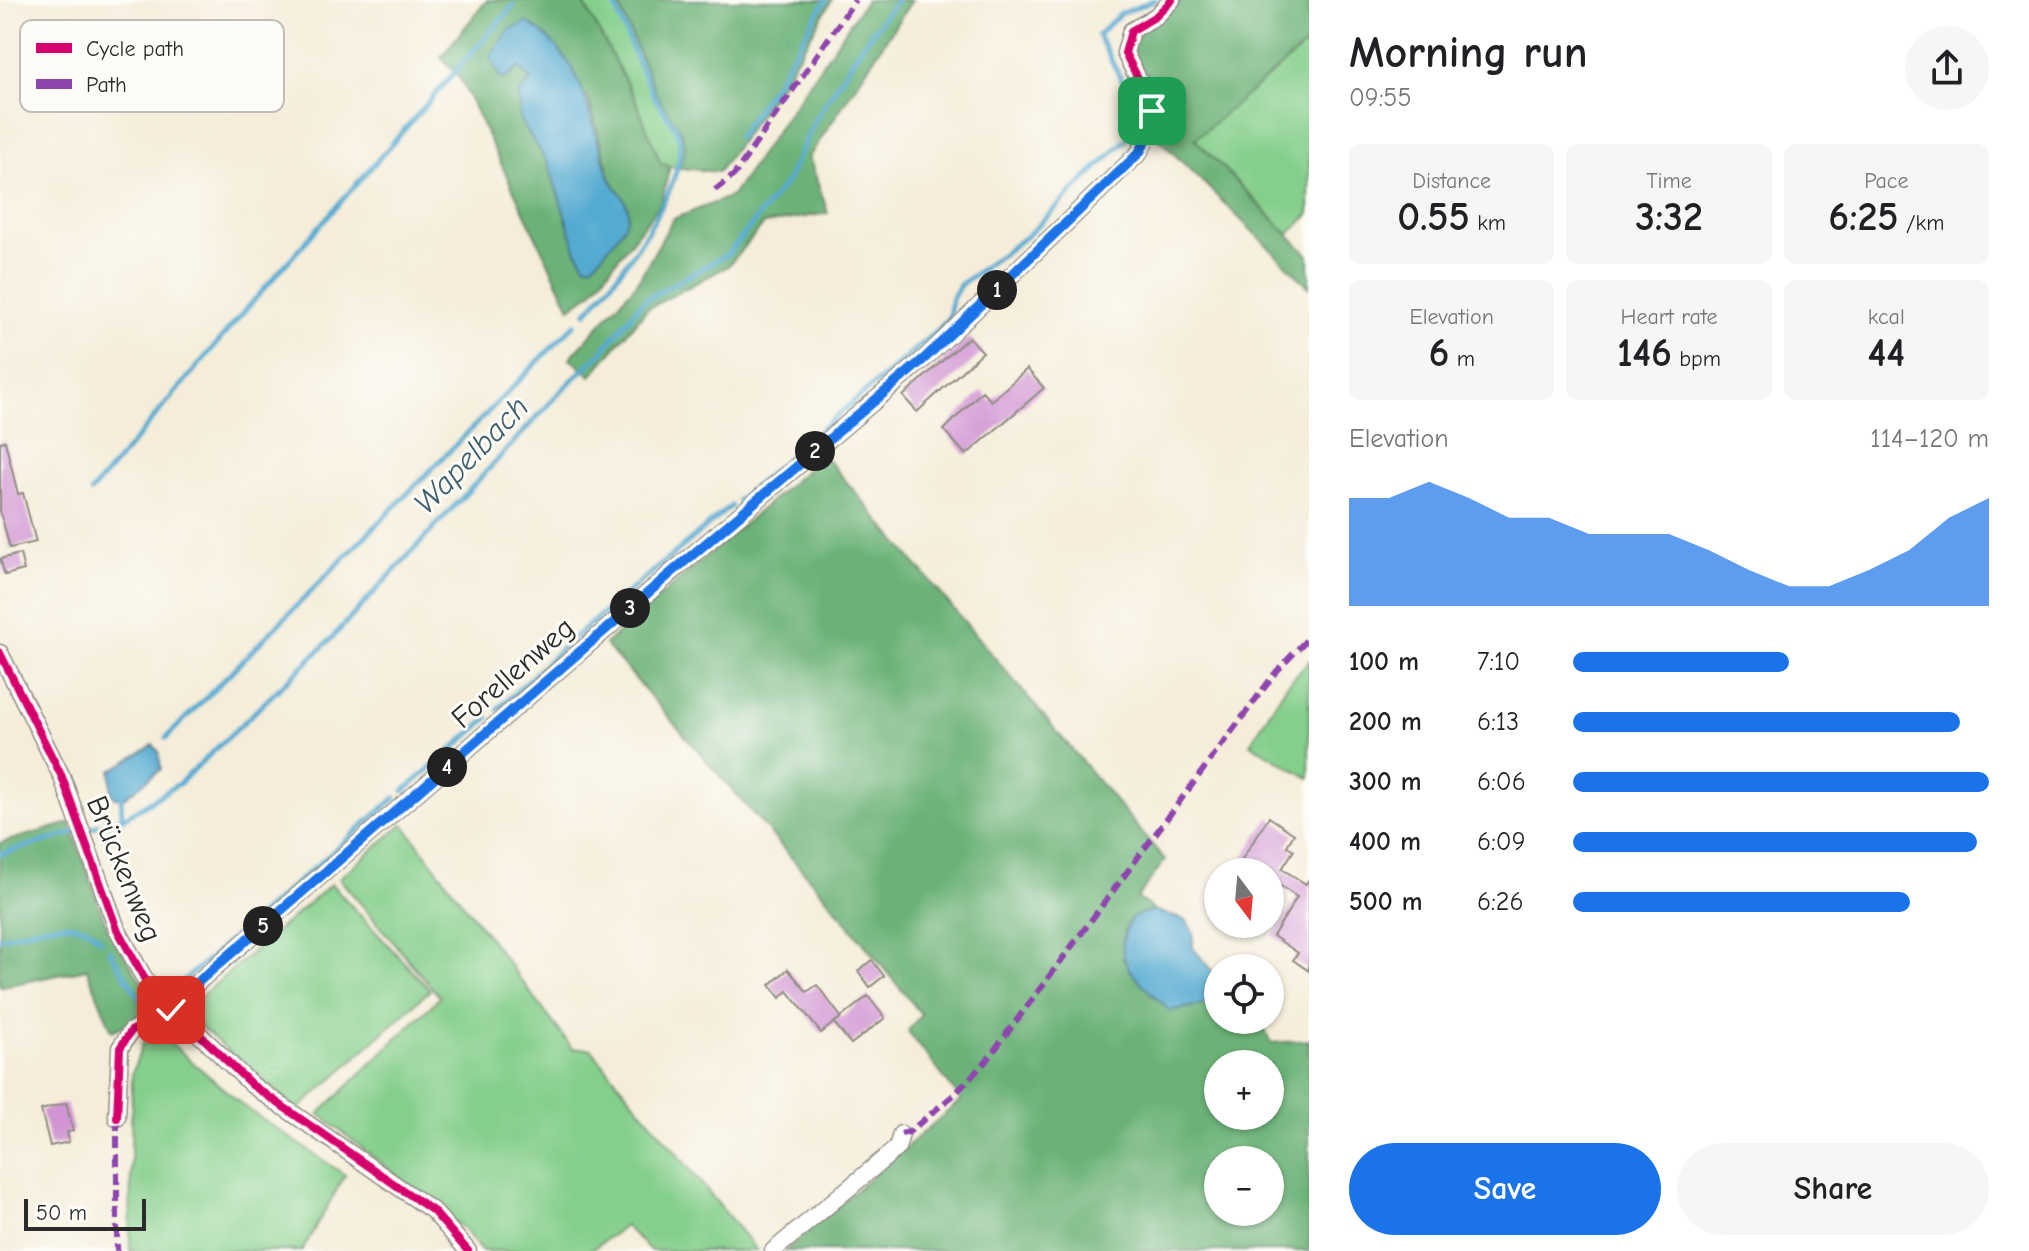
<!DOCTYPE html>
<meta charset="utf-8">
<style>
:root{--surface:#fff;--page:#f6f6f6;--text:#202124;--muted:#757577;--accent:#1a73e8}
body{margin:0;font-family:"Comic Neue",sans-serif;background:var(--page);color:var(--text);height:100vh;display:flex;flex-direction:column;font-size:30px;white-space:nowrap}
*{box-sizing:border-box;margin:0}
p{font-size:26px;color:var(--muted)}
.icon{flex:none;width:44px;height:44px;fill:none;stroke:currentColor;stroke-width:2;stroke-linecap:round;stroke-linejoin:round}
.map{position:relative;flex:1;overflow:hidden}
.side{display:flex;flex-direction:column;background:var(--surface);width:720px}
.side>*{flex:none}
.needle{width:52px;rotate:164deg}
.controls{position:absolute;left:1204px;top:858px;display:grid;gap:16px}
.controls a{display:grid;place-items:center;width:80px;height:80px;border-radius:50%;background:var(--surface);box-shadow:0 2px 6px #0004;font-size:40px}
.scale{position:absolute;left:24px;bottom:20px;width:122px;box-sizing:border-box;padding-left:8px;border:4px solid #2b2b2b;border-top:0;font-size:22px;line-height:28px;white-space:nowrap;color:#2b2b2b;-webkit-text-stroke:6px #fdfcf7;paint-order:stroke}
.pin{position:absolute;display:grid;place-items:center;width:68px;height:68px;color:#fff;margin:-34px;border-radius:16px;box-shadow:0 4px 12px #0006}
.km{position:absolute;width:40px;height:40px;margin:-20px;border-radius:50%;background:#222;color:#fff;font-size:22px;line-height:40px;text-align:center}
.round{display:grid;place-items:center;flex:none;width:84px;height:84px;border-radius:42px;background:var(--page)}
.summary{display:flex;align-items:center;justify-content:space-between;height:136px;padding:0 40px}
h1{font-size:44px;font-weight:700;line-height:60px}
.metrics{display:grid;grid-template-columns:repeat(3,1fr);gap:12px;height:136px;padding:8px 40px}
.metrics div{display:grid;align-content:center;border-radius:12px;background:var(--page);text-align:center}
.metrics b{font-size:40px;font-weight:700}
.metrics small{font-size:22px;font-weight:400}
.metrics p{font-size:22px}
.chart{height:224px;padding:16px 40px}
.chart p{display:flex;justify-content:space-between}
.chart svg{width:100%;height:144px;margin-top:8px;fill:var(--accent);opacity:.7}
.button{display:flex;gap:16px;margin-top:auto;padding:16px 40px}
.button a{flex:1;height:92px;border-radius:48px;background:var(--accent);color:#fff;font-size:32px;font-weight:700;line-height:92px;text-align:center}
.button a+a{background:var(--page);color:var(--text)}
ul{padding:0 40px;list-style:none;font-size:26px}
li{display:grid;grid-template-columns:128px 96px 1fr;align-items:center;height:60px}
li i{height:20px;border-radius:10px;background:var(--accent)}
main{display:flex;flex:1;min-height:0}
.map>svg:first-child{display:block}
.green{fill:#85cf8c;stroke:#587d5c;stroke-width:2}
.forest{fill:#6cb278;stroke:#4c6e52;stroke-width:2;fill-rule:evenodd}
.water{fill:#55aad1;stroke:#406a7e;stroke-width:2}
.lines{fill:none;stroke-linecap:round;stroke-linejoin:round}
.stream{stroke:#55aad1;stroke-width:5}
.building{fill:#d195d3}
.minor-casing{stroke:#908c82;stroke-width:19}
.minor{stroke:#fff;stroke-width:16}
.quiet{stroke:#8e44ad;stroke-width:6;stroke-dasharray:12 6;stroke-linecap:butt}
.cycleway-casing{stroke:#fdfcf7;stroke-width:13}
.cycleway{stroke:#d6006c;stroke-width:8}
.route-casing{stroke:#fff;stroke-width:16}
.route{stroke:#1a73e8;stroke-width:10}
.labels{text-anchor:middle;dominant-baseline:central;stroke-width:6;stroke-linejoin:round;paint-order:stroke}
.street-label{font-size:30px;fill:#2b2b2b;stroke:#fdfcf7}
.water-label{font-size:32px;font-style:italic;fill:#3c5e6d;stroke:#fdfcf7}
.key{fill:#fdfcf7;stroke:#bebdba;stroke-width:2}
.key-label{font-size:22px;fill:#2b2b2b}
</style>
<main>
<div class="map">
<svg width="1309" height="1251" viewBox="0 0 1309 1251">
<rect width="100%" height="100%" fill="#fdfcf7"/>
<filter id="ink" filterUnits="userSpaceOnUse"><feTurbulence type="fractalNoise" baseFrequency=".0125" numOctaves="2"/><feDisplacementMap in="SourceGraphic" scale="16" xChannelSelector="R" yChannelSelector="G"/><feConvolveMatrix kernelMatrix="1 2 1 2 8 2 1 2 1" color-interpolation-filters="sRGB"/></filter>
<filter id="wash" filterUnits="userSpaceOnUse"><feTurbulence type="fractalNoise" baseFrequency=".006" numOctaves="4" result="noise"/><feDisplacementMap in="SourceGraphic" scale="32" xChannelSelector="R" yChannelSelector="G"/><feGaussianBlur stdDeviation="1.8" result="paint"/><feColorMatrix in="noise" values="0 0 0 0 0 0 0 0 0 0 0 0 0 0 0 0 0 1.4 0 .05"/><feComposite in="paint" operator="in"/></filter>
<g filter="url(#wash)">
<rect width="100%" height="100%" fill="#f5edd9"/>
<path class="green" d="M582,0H617L657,96L682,133L685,149L679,168L661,164L635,99Z
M1309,42V215L1288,234L1194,139Z
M1309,661V778L1250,744L1286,686Z
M403,824L573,1049L590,1048L757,1251H651L625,1226L589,1251H481L464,1229L319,1114L440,997L339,878Z
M331,884L430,990L298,1110L183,1012Z
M168,1041L246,1108L345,1175L302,1251H130L132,1074L143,1043Z"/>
<path class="forest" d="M487,0H582L635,99L661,164L670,166L661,203L592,292L570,308L460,78L441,57ZM520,66L588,97L610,178L626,203L628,214L593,265L577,252L548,163L520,120L531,80Z
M617,0H832L783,81L718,172L679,168L685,149L682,133L657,96Z
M866,0H912L809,157L828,213L764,224L728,266L647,309L591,376L570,358L637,283L673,219L732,196Z
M1182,0H1309V42L1195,139L1309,256V287L1159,139L1161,110L1132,50L1136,36Z
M824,455L1165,860L1137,898L1154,910L1141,913L1125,929L1123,959L1171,1011L1216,1002L1218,998V1020H1260L1271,1043L1309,1040V1251H785L961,1100L908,1031L921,1014L830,902L605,644ZM1218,1064H1270V1116H1218ZM1218,1160H1270V1212H1218Z
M70,823L107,927L159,1010L112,1031L87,969L0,987V843Z"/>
<path class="water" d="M527,22C589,62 586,114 609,176C614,188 630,201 628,214C626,231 603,253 593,265L586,266L577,252L548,163L520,120L519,94L531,80L520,67L507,78L501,79L490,56L510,29Z
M153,745L159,752L161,769L124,798H116L111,794V771Z
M1154,910L1187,921L1193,932V948L1218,978L1216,1002L1170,1011C1141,981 1105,963 1132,917Z"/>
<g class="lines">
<path class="stream" d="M738,137L778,79L826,0
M586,313C617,280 689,185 679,138C676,123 661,110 654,96C639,65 625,32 613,0
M91,492L241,315L514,5
M738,500L939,329L949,317L952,299L960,285L1028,235L1144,122L1098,35L1120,14L1155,0
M498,709L564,646L731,506
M166,738L575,324
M404,791L488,718
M121,792L122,818
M0,854L122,819L180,783L329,641L565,387L600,354L643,301L728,254L787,181L815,120L861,47L897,0
M0,938C33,931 75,910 101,940
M109,950L144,1005L152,1004
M169,993L395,798"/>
</g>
<g id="blocks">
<path class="building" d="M969,337L983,352L917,412L903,396Z
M1027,369L1044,388L966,455L944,430L982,391L991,401Z
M5,441L18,494L23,493L36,542L10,548L0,511V442Z
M20,554L24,570L5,575L0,559Z
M1269,817L1294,834L1287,846L1294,850L1282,869L1306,884L1309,879V971L1293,960L1298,953L1273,936L1297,897L1274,882L1270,888V872H1263L1242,859Z
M872,960L884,976L870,987L858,971Z
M788,969L807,992L817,985L841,1017L821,1033L788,991L780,998L770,985Z
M868,996L885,1018L851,1044L834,1023Z
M66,1103L73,1131L67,1132L69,1142L50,1146L41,1110Z"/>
</g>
</g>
<g filter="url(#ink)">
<use href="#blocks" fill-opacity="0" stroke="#908c82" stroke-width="2"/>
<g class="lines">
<g class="minor-casing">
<path id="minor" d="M0,653L62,777L117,929L148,985L252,1085L433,1211L468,1251
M117,1118L120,1048L131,1031L171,1010L191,988L671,573L925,358L1139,153C1163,111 1144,92 1125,53L1131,31L1156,16L1172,0
M773,1251L897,1148L901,1134"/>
</g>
<use href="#minor" class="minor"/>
<path class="quiet" d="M715,190L734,175L855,0
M117,1118V1251
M901,1134L909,1132L956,1093L987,1060L1276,672L1309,637"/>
<g class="cycleway-casing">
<path id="cycleway" d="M0,653L62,777L117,929L148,985L252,1085L433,1211L468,1251
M117,1118L120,1048L131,1031L171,1010L191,988L671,573L925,358L1139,153C1163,111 1144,92 1125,53L1131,31L1156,16L1172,0"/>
</g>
<use href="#cycleway" class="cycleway"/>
</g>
</g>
<g class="lines" filter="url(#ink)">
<g class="route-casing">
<path id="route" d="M171,1010L191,988L671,573L925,358L1139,153L1151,132L1152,111"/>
</g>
<use href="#route" class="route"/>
</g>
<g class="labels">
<g class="street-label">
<text transform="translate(513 673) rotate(-41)">Forellenweg</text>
<text transform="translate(124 869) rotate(68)">Brückenweg</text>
</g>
<g class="water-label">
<text transform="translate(471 455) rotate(-46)">Wapelbach</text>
</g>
</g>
<rect x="20" y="20" width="264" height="92" rx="12" class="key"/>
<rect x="36" y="43" width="36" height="10" fill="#d6006c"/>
<rect x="36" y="79" width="36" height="10" fill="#8e44ad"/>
<g class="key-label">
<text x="86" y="56">Cycle path</text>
<text x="86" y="92">Path</text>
</g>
</svg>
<div class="controls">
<a><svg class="needle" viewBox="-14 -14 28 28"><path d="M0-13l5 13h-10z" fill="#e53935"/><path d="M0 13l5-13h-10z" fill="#757577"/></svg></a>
<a><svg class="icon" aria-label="locate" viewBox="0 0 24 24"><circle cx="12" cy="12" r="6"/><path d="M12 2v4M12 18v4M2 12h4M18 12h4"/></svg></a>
<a>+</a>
<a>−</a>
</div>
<div class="scale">50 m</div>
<div class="pin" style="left:1152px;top:111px;background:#1e9e55"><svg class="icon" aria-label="arrive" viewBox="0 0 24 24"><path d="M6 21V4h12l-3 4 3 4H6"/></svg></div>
<div class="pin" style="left:171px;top:1010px;background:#d93025"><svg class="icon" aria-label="check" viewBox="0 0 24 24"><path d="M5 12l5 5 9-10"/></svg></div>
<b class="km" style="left:997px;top:290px">1</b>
<b class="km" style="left:815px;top:451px">2</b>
<b class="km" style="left:630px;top:608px">3</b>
<b class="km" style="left:447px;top:767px">4</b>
<b class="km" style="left:263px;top:926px">5</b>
</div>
<section class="side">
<div class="summary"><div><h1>Morning run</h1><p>09:55</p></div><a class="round"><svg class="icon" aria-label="share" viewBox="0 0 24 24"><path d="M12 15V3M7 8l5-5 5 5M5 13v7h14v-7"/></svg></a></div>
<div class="metrics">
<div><p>Distance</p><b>0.55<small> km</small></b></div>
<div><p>Time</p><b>3:32</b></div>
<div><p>Pace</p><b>6:25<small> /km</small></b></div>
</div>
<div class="metrics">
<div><p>Elevation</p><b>6<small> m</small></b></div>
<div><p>Heart rate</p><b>146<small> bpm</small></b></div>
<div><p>kcal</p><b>44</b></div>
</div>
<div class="chart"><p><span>Elevation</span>114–120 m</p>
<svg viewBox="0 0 160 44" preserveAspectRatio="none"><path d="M0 44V11L10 11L20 6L30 11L40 17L50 17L60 22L70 22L80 22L90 27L100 33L110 38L120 38L130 33L140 27L150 17L160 11V44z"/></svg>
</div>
<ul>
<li><b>100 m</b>7:10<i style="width:52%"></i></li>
<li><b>200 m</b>6:13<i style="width:93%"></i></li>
<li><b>300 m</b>6:06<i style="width:100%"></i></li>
<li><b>400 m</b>6:09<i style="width:97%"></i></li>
<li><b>500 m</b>6:26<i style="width:81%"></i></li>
</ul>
<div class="button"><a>Save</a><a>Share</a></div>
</section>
</main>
